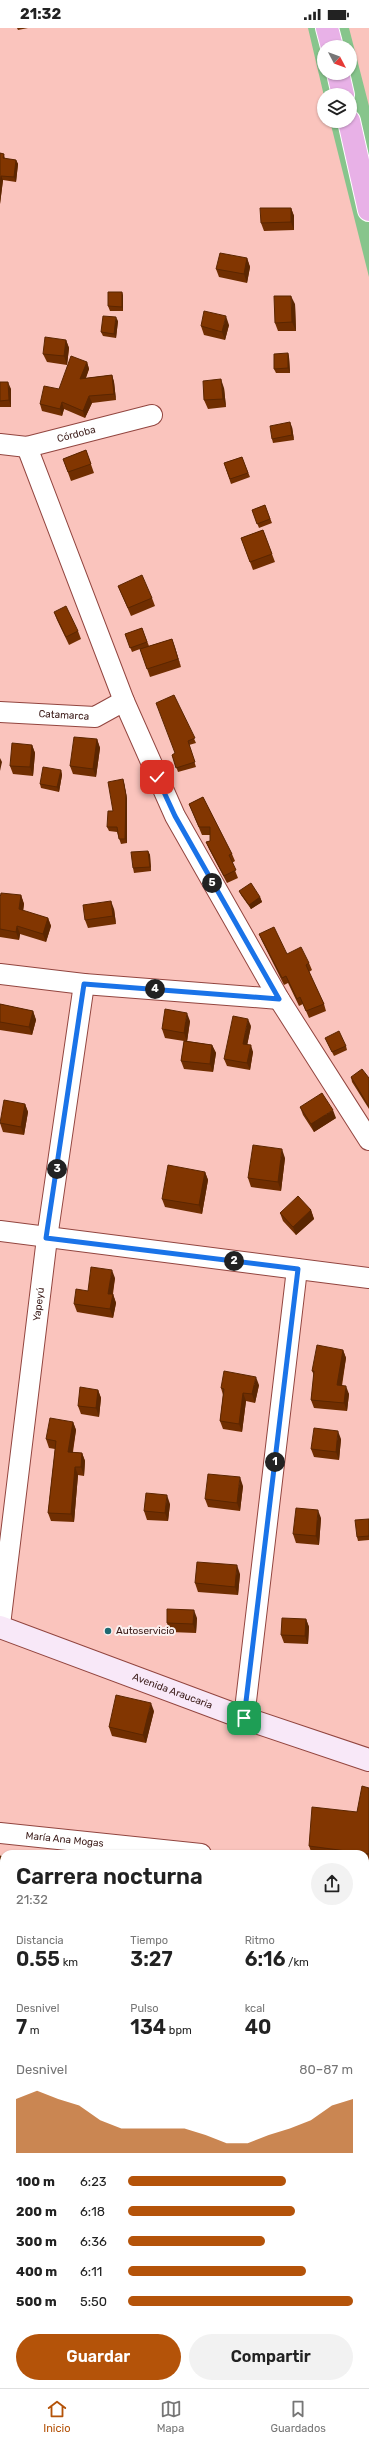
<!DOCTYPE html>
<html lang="es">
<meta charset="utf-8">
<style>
:root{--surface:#fff;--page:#f2f2f2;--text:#222;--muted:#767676;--line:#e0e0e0;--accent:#b45309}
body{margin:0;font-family:Rubik,sans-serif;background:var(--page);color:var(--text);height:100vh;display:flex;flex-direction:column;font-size:15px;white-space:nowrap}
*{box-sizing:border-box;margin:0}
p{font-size:13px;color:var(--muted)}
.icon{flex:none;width:22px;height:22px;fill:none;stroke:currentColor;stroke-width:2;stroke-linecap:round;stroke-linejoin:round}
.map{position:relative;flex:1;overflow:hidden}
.details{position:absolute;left:0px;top:1822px;width:369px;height:538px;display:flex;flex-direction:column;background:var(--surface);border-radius:12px 12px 0 0;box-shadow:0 1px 3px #0004}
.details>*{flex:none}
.needle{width:26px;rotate:131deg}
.fabs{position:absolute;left:317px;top:12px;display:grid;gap:8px}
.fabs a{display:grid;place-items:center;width:40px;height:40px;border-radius:50%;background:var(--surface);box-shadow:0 1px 3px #0004;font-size:20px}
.pin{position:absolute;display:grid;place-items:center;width:34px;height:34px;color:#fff;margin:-17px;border-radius:8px;box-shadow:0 2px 6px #0006}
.km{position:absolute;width:20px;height:20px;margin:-10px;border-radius:50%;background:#222;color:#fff;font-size:11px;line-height:20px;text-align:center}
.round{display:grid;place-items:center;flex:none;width:42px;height:42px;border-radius:21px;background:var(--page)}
.overview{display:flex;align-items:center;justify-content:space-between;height:68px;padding:0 16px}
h1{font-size:22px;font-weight:600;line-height:30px}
.stats{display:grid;grid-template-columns:repeat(3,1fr);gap:6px;height:68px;padding:4px 16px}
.stats div{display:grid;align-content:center}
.stats b{font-size:20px;font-weight:600}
.stats small{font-size:11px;font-weight:400}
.stats p{font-size:11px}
.chart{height:112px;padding:8px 16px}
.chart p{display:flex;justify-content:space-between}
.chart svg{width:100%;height:72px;margin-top:4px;fill:var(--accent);opacity:.7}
.button{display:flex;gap:8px;margin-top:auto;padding:8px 16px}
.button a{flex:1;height:46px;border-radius:24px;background:var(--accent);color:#fff;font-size:16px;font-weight:600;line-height:46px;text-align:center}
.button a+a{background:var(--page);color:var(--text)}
ul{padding:0 16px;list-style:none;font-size:13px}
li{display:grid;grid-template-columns:64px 48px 1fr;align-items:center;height:30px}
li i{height:10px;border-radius:5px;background:var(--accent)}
.status{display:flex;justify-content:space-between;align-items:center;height:28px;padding:0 20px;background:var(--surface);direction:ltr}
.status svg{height:11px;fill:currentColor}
.menu{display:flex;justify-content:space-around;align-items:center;height:56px;border-top:1px solid var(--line);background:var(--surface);font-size:11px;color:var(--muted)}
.menu a{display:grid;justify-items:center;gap:2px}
.menu .active{color:var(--accent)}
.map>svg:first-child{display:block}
.green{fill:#87c58c;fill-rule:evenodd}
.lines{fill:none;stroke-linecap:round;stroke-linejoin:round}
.street-casing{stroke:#92453f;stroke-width:22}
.secondary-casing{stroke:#92453f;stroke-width:24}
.highway-casing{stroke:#fff;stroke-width:24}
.street{stroke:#fff;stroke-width:20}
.secondary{stroke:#f8e8f8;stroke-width:22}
.highway{stroke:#e8b1e7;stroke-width:22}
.wall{fill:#702e01}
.shaded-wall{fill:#5b2601}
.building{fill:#823601;stroke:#5b2601}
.route-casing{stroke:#fff;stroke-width:8}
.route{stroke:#1a73e8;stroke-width:5}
.poi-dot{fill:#1e6972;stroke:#fbf1f0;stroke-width:1.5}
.labels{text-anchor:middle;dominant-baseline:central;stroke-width:4;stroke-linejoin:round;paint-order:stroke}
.street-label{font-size:10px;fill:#391916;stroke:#fbf1f0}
.poi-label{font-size:10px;fill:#391916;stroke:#fbf1f0;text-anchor:start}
</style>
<div class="status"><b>21:32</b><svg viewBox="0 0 49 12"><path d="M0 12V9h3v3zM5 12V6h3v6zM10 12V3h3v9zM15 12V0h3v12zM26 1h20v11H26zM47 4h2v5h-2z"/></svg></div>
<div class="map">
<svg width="369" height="2360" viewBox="0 0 369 2360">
<rect width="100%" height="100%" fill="#fac4bd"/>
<path class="green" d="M308,0H349L369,78V249L330,93H350V67L324,68ZM324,19H350V45H324Z"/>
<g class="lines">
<g class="street-casing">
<g id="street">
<path id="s1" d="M0,416L27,419L152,387"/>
<path d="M27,419L124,673L175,788L279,971L369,1112"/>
<path id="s2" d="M0,684L95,689L124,673"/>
<path d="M0,946L84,956L279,971"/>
<path d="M0,1203L369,1250"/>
<path id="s3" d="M0,1597L47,1210L84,956"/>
<path d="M244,1690L297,1241"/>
<path id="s4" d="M0,1805L201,1826"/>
<path d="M365,1851L369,1852"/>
<path d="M0,2117L4,2118"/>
<path d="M365,2156H369"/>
<path d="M225,2360L226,2356"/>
</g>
</g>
<g class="secondary-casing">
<g id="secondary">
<path id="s5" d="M0,1599L244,1690L369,1732"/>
</g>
</g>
<g class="highway-casing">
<path id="highway" d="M327,0L332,19
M338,45L343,67
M349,93L369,182"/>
</g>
<use href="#street" class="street"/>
<use href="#secondary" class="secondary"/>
<use href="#highway" class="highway"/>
</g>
<path class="wall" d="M17,0H28L18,2Z
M0,125L4,126L5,131L16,132L18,136L16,154L3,152L0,176Z
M291,180L294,188V202L264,203L261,195Z
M247,230L250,239L247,255L219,249L216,241Z
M122,264L123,268V283H110L108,278Z
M295,276L296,303H278L275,295Z
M118,293L116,310L103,308L101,304Z
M229,297L225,312L204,307L201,298Z
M66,312L69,320L67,337L47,334L43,326Z
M288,325L289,329L290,345H276L274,341Z
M87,334L89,341L86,350L112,347L114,354L116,372L92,375L85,390L64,381L62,388L42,383L40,376L59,361Z
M0,354L11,361V379H0Z
M224,360L226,379L208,381L204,372Z
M292,399L294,412L273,415L272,411Z
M86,422L94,445L71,453L63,431Z
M242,429L250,449L231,456L224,435Z
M265,477L272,495L259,500L252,482Z
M263,502L275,534L253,542L241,510Z
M118,558L152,570L155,578L131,588Z
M54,584L78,603L81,611L69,617L57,592Z
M142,600L149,618L172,611L181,639L150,649L140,621L132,624L125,606Z
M174,667L196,715L189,717L196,739L178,744L172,727L175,726Z
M97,711L100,720L96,749L73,746L70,738Z
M32,717L35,725L33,748L13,746L10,738Z
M61,742L62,747L59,764L41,760L40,756Z
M124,755L127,771V815L121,816L117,804L109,803L107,799Z
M203,769L232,826L235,833L232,835L238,850L227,855L209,821L206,814L210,813V807H202L189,776Z
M148,823L150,827L151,843L134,845L133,840Z
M239,863L260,869L262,874L251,881L241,867Z
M21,867L24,876L23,883L48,890L51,898L46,914L20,906L19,912L0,909V870Z
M114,881L116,896L88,900L85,892Z
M259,906L287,926L309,935L312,942L309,944L324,976L326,983L309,990L303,976L299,978L288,955L284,957L262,913Z
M0,976L33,983L36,992L32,1007L0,1002Z
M190,993L187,1013L212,1017L216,1025L213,1044L184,1041L181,1033L184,1013L165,1010L162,1001Z
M251,998L247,1017L253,1024L250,1042L227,1038L224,1031Z
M325,1010L346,1018L347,1022L334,1028Z
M351,1049L369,1050V1081L352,1054Z
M25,1076L28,1084L24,1107L3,1104L0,1095Z
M300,1079L336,1090L314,1104L303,1087Z
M285,1130L281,1163L251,1159L248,1150Z
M205,1144L208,1152L202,1186L165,1179L162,1171Z
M311,1182L314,1191L296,1207L283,1193L280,1185Z
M115,1250L113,1266L116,1275L113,1290L77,1284L74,1276L88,1263Z
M343,1322L346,1330L342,1358L349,1366L347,1383L314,1380L311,1372L314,1347L312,1343Z
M259,1357L255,1375L246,1373L242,1404L223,1401L220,1393L223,1367L221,1360Z
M98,1362L101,1370L99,1389L81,1386L78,1378Z
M73,1394L76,1402L73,1424L82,1425L85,1433L84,1448L78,1447L74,1494L51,1493L48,1485L55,1421L49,1420L46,1411Z
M341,1411L339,1432L314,1429L311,1421Z
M243,1458L240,1483L208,1479L205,1471Z
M170,1476L168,1493L147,1492L144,1483Z
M321,1490L319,1517L296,1515L293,1506Z
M369,1491V1512L358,1513L357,1509Z
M240,1546L238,1567L198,1564L195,1555Z
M197,1590L196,1605L170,1604L167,1595Z
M306,1591L309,1599L308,1616L284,1615L281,1607Z
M154,1683L146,1715L112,1708L109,1699Z
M369,1760V1840L365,1839V1826H312L309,1818L357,1784Z
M0,1828L4,1829V1857L0,1856Z
M0,1896H4V1931H0Z
M0,2052L4,2059V2073L3,2094H0Z
M0,2134L4,2138V2174L2,2193L0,2192Z
M128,2356H139L138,2358Z"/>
<path class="shaded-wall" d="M16,132L18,136L16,154L14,149Z
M1,148L3,152L0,176V159Z
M291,180L294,188V202L291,194Z
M247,230L250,239L247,255L244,246Z
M122,264L123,268V283L122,279Z
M291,268L295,276L296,303L292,294Z
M226,288L229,297L225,312L222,304Z
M116,289L118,293L116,310L114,306Z
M66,312L69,320L67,337L64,328Z
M288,325L289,329L290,345L288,340Z
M87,334L89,341L83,357L80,351Z
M112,347L114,354L116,372L114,366Z
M221,351L224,360L226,379L223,371Z
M8,354L11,361V379L9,372Z
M89,368L92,375L85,390L83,383Z
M62,374L64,381L62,388L60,381Z
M290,394L292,399L294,412L292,407Z
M172,611L175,619L181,639L178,631Z
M97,711L100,720L96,749L93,741Z
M32,717L35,725L33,748L30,739Z
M0,730L2,734L0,743Z
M61,742L62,747L59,764L57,759Z
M123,751L124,755L127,771V815L125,811Z
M148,823L150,827L151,843L150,839Z
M21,867L24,876L22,890L19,881Z
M260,869L262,874L251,881L249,877Z
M111,873L114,881L116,896L113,888Z
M48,890L51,898L46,914L43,906Z
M17,898L20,906L19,912L16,904Z
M33,983L36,992L32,1007L29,999Z
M187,985L190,993L187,1014L184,1005Z
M248,991L251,998L246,1023L243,1016Z
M212,1017L216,1025L213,1044L210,1036Z
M251,1017L253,1024L250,1042L247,1035Z
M25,1076L28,1084L24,1107L21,1099Z
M333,1082L336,1090L314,1104L311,1096Z
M282,1121L285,1130L281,1163L278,1154Z
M205,1144L208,1152L202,1186L199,1177Z
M311,1182L314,1191L296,1207L293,1199Z
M112,1242L115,1250L111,1274L108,1266Z
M113,1266L116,1275L113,1290L110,1281Z
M343,1322L346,1330L340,1365L337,1357Z
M256,1349L259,1357L255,1375L252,1366Z
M346,1358L349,1366L347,1383L344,1375Z
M98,1362L101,1370L99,1389L96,1380Z
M243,1365L246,1373L242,1404L239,1396Z
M73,1394L76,1402L71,1432L68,1424Z
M338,1403L341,1411L339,1432L336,1424Z
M82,1425L85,1433L84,1448L81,1439Z
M75,1439L78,1447L74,1494L71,1486Z
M240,1449L243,1458L240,1483L237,1475Z
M167,1467L170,1476L168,1493L165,1485Z
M318,1482L321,1490L319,1517L316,1508Z
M237,1537L240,1546L238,1567L235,1559Z
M194,1582L197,1590L196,1605L193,1596Z
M306,1591L309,1599L308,1616L305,1608Z
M151,1675L154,1683L146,1715L143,1707Z
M2,2053L4,2059V2073L3,2094L0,2087Z
M3,2134L4,2138V2174L2,2193L0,2187V2160Z
M287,2356H291V2360H286Z"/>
<path class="building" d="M0,125L4,126L3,130L16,132L14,149L1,148L0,159Z
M260,180H291V194L261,195Z
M220,225L247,230L244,246L216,241Z
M108,264H122V279L108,278Z
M274,268H291L292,294L275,295Z
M204,283L226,288L222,304L201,298Z
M103,288L116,289L114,306L101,304Z
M45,309L66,312L64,328L43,326Z
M288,325V340L274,341V326Z
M71,328L87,334L80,351L112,347L114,366L89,368L83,383L62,374L60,381L40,376L44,358L59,361Z
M221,351L223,371L204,372L203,353Z
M0,354H8L9,372L0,373Z
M290,394L292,407L272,411L270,398Z
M86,422L91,436L68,444L63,431Z
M242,429L248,445L230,451L224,435Z
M265,477L270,491L257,496L252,482Z
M263,502L272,526L250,534L241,510Z
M142,547L152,570L128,580L118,558Z
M66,578L78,603L66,609L54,584Z
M142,600L147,614L130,620L125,606Z
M172,611L178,631L147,641L140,621Z
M174,667L195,710L188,713L195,734L176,740L172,727L175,725L156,675Z
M74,709L97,711L93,741L70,738Z
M12,715L32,717L30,739L10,738Z
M43,739L61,742L57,759L40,756Z
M123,751L126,767L125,811H119L117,799H107L108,783H113L108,754Z
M203,769L232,826L229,827L236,842L224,848L206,814L210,813V799H199L189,776Z
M148,823L150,839L133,840L131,824Z
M251,855L260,869L249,877L239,863Z
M1,865L21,867L19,881L48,890L43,906L17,898L16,904L0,901V870Z
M111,873L113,888L85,892L83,877Z
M274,899L287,926L301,919L309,935L306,937L324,976L306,983L300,969L297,971L286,948L282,950L259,906Z
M0,976L33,983L29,999L0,994Z
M165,981L187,985L184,1005L162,1001Z
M233,988L248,991L243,1016L251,1017L247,1035L224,1031Z
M339,1003L346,1018L332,1024L325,1010Z
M184,1013L212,1017L210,1036L181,1033Z
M362,1041L369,1050V1079L351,1049Z
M322,1065L333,1082L311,1096L300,1079Z
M4,1072L25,1076L21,1099L0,1095Z
M253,1117L282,1121L278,1154L248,1150Z
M168,1137L205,1144L199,1177L162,1171Z
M298,1168L311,1182L293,1199L280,1185Z
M91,1239L112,1242L108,1266H113L110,1281L74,1276L76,1261L88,1263Z
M317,1317L343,1322L337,1357L346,1358L344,1375L311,1372L314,1343H312Z
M224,1343L256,1349L252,1366L243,1365L239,1396L220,1393L224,1361L221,1360Z
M80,1359L98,1362L96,1380L78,1378Z
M50,1390L73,1394L68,1424L82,1425L81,1439H75L71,1486L48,1485L56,1413L46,1411Z
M314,1400L338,1403L336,1424L311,1421Z
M208,1446L240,1449L237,1475L205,1471Z
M146,1465L167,1467L165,1485L144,1483Z
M296,1480L318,1482L316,1508L293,1506Z
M369,1491V1508L357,1509L355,1492Z
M197,1534L237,1537L235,1559L195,1555Z
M167,1581L194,1582L193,1596L167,1595Z
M282,1590L306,1591L305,1608L281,1607Z
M116,1667L151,1675L143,1707L109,1699Z
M362,1758L369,1760V1826L309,1818L312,1779L357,1784Z
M0,1828L4,1829V1849L0,1848Z
M0,1896H4V1923H0Z
M0,2052L2,2053L0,2079Z
M0,2134H3L0,2160Z
M262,2356H287L286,2360H262Z"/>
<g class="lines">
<g class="route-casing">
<path id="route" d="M157,749L175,788L279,971L84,956L46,1210L298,1241L244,1690"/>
</g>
<use href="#route" class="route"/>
</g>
<circle class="poi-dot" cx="108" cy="1603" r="4"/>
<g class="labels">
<g class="street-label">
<text stroke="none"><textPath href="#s1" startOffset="78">Córdoba</textPath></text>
<text stroke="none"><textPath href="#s2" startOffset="64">Catamarca</textPath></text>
<text stroke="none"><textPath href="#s3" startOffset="323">Yapeyú</textPath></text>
<text stroke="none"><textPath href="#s5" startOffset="184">Avenida Araucaria</textPath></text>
<text stroke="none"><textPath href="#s4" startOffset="65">María Ana Mogas</textPath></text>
</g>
<g class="poi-label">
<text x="116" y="1603">Autoservicio</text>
</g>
</g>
</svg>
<div class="fabs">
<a><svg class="needle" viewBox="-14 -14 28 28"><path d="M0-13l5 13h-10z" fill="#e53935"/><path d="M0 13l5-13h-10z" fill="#767676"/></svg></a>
<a><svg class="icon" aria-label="layers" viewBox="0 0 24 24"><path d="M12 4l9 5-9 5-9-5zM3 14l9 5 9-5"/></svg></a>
</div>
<div class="pin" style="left:244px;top:1690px;background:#1e9e55"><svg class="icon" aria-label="arrive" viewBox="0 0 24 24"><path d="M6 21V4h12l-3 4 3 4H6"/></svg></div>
<div class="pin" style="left:157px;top:749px;background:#d93025"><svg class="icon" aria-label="check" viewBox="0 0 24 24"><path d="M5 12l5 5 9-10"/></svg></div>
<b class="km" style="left:275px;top:1434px">1</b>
<b class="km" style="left:234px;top:1233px">2</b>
<b class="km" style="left:57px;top:1141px">3</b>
<b class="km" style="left:155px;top:961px">4</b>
<b class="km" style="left:212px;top:855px">5</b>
<section class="details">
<div class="overview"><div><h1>Carrera nocturna</h1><p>21:32</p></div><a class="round"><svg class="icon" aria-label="share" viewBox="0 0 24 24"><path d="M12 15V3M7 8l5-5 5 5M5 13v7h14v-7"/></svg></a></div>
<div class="stats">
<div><p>Distancia</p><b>0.55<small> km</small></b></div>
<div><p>Tiempo</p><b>3:27</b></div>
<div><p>Ritmo</p><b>6:16<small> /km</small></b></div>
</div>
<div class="stats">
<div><p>Desnivel</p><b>7<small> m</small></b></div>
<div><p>Pulso</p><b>134<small> bpm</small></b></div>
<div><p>kcal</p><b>40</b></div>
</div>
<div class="chart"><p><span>Desnivel</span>80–87 m</p>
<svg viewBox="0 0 160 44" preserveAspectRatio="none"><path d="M0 44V11L10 6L20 11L30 15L40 24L50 29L60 29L70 29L80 29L90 33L100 38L110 38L120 33L130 29L140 24L150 15L160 11V44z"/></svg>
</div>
<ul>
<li><b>100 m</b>6:23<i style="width:70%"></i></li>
<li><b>200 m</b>6:18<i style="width:74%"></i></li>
<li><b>300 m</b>6:36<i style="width:61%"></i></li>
<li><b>400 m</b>6:11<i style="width:79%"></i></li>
<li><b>500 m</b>5:50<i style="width:100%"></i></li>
</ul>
<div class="button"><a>Guardar</a><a>Compartir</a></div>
</section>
</div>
<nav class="menu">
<a class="active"><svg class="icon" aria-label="home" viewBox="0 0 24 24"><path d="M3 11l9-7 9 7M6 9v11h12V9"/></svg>Inicio</a>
<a><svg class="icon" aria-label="map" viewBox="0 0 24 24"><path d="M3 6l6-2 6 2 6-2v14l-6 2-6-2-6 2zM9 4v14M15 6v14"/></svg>Mapa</a>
<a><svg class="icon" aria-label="saved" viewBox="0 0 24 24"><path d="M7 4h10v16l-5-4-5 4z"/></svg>Guardados</a>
</nav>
